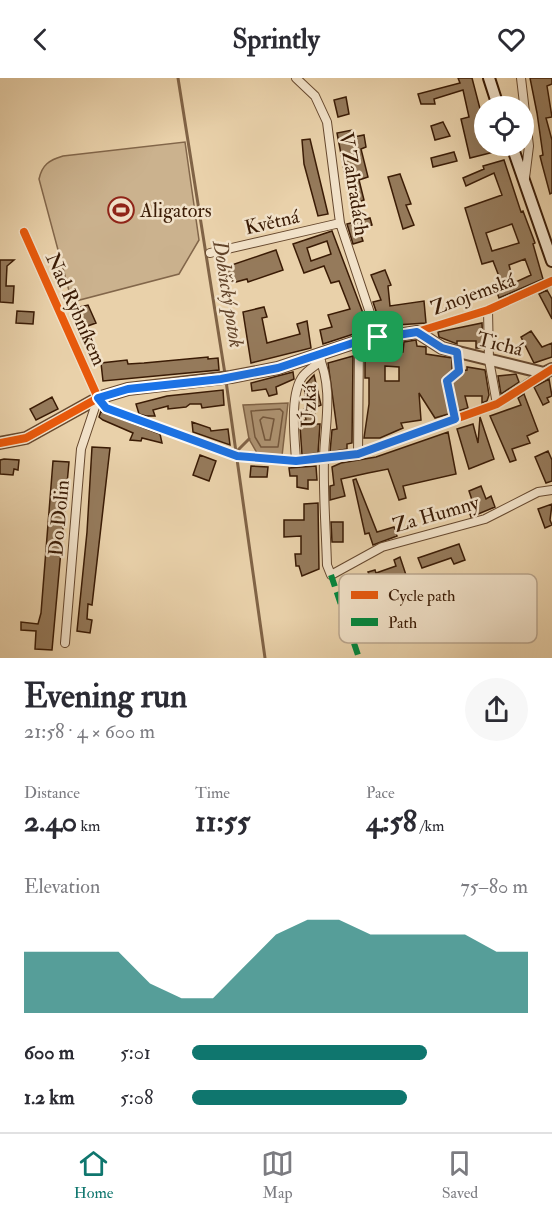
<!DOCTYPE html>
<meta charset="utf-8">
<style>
:root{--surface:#fff;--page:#f7f7f7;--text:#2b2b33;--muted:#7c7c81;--line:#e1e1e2;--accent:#0f766e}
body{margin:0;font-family:"IM FELL Double Pica",serif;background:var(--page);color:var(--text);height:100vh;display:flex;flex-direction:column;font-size:22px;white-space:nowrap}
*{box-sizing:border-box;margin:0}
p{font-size:20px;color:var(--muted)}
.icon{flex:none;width:33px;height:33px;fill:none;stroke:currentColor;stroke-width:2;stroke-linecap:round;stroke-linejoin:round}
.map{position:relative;height:580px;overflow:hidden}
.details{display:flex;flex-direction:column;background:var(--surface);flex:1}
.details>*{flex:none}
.tools{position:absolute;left:474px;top:18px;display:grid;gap:12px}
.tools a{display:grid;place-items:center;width:60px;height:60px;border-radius:50%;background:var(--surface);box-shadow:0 6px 24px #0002;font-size:30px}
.pin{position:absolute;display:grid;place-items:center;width:51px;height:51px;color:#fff;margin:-26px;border-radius:12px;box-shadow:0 3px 9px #0006}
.round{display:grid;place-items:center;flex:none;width:63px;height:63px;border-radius:32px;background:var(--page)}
.summary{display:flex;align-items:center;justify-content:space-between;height:102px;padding:0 24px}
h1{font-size:33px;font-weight:700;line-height:45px}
.metrics{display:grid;grid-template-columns:repeat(3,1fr);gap:9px;height:102px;padding:6px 24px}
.metrics div{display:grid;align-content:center}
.metrics b{font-size:30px;font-weight:700}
.metrics small{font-size:16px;font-weight:400}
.metrics p{font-size:16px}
.chart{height:168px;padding:12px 24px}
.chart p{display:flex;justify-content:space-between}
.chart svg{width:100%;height:108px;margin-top:6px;fill:var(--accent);opacity:.7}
ul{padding:0 24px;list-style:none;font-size:20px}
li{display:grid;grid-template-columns:96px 72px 1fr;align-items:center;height:45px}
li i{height:15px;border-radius:8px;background:var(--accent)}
header{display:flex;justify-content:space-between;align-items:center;height:78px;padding:0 24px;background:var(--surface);font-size:27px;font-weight:700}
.dock{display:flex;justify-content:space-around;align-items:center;height:84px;border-top:2px solid var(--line);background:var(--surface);font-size:16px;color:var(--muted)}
.dock a{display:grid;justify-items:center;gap:3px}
.dock .current{color:var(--accent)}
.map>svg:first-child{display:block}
.green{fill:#cbb28e;stroke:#82664a;stroke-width:1.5}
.water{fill:#ae9372;stroke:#806346;stroke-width:1.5}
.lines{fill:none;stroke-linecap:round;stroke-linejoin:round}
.shore{stroke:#74573c;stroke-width:1.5}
.stream{stroke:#806346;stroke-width:3}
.building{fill:#957a5b;stroke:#3a1b05;stroke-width:1.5;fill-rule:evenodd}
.minor-casing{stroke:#66482e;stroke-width:10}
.tertiary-casing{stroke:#66482e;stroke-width:14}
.secondary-casing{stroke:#3a1b05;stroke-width:14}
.path{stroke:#3a1b05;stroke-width:1.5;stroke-dasharray:4.5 3;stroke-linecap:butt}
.minor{stroke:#f1e1c8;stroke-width:8}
.tertiary{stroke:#f1e1c8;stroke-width:10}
.secondary{stroke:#f1e1c8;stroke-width:10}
.quiet{stroke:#00873e;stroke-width:6;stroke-dasharray:12 6;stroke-linecap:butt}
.cycleway-casing{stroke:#f1e1c8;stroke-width:11}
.cycleway{stroke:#e8590c;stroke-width:8}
.route-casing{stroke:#fff;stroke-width:12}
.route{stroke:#1a73e8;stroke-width:8}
.labels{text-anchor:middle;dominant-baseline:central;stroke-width:5;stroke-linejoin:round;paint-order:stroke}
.street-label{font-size:20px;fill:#3a1b05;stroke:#f1e1c8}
.poi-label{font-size:20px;fill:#3a1b05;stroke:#f1e1c8;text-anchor:start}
.water-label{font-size:21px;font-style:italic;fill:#63452b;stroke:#f1e1c8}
.key{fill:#f1e1c8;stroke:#baa68e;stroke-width:1.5}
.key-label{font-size:16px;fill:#3a1b05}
</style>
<header><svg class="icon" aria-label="back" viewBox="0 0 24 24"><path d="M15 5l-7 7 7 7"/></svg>Sprintly<svg class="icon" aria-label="heart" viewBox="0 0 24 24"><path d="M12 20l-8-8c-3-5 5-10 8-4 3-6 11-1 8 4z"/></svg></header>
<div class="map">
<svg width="552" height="580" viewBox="0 0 552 580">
<rect width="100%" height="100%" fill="#e9d1aa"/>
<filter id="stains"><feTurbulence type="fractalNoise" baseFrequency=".00333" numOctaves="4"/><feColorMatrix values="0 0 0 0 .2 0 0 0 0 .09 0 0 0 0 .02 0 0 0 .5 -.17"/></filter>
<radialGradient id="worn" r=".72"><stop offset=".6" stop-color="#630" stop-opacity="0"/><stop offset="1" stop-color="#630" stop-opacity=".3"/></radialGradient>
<path class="green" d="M185,64L199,162L179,196L72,224L39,101C42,87 49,82 63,78Z"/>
<path class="water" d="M288,325L282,378L257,375L249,361L243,327Z"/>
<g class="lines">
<path class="shore" d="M280,331L283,334L278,369H261L255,359L251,333Z
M263,339L274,341L270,362H265L260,342Z"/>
<path class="stream" d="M178,0L225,296
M226,303L265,580
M237,373L249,361"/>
</g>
<path class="building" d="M458,0H472L484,46V68H492L494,74L470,80L461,41L469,39L463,12L434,21L435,26H421L418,16L460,5Z
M530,0H552V6L547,8L552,39L546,40L552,62V115L550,116L542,86L540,78L543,77L537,35Z
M346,19L349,36L338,39L334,22Z
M443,44L450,58L435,62L431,48Z
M352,52L354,59L364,57L366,69L361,71L368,99L359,102L364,122L355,125L354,122L351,123L348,113L337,55Z
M310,61L328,136L318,138L304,86L302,62Z
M454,74L457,83L433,89L431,80Z
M504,82L521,134L523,133L535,165L533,166L543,201L499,220L495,209L502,206L493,183L482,186L465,130L502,117L494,95L466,108L463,100L484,91L483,88ZM512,146L519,165L492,173L486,155ZM525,181L531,197L516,204L513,202L509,187Z
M400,96L411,126L406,127L414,147L403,151L388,99Z
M370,140L372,147L359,151L363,163L353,166L347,146Z
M332,153L369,251L323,266L320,252L332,249L328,237L350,231L339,203L331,205L324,188L304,195L293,166ZM327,163L331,176L311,183L307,170Z
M276,172L283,192L248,204L247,201L232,205L229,198L223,200L220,191Z
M0,182H14L7,188L6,208H14L13,225L0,224Z
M385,192L391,207L388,208L390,228L424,223L426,245L381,248L373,224L381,222L371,197Z
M547,212L552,221V241L539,216Z
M88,227L96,245L82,250L75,230Z
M264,229L267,239L262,240L267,265L300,256L297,246L307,243L311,270L251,285L243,234Z
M17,233L34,234L33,246L16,245Z
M482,245L483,270H476V263H457V266L439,259L438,254Z
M531,253L542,269L552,265V279L534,285L521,259Z
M416,262L417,268L426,269V276L452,280V294L467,292V289L485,292L489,317L487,323L482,325V318H465L468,330L435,340L419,315L421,342L401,345L403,350L380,360H364L369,326V300H365V270L376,268L377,274H403L404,264ZM385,288L399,289V303H385Z
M353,278L352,365L347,366V371L330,374L332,352L337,351L328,285Z
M208,279V281L218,280L219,292L103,303L101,285L127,282L128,286L144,285Z
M293,294L294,301L276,309L277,316L269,318L266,311L252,313L251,305Z
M516,296L519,304L501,316L498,298Z
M314,297L321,327L314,330L316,346H320L318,375L302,377L300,348L301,343L306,342L304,331H307L304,308Z
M549,301L552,318L547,320L549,324L543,327L534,309Z
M223,312L224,327L202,330L201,326H190L186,329L168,331V328L153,332L155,338H146L139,336L136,326L167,318Z
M524,316L538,353L527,358L530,365L512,371L516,382L510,384L490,338L521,327L518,320Z
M52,319L58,331L36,342L30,331Z
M101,333L160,356L162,365L142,360L141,363L130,362L133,355L103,342L99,339Z
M480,339L494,381L469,391L457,351L473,346L478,365Z
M192,344L210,350L211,353L228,351L230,367L193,354Z
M448,354L456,396L403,408L406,420L399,422L388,391L368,395L341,401L345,418L330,422V408L334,407L332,389L341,385L376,379Z
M92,369L110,370L92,527L88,526L87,541L92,542L90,555L77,553L87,454Z
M548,373L552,382V403L546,405L535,379Z
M200,377L216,383L209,403L193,397Z
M4,381L19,382L18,392L14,391L13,397L0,396V382Z
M53,383L69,384L52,572L35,571L36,553L21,552V544L38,546L41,535Z
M251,388L268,389L267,399H250Z
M316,388L317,402H308V411L297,409V398H290L289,390Z
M356,401L377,454L394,449L397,458L373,467L369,455L365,456L353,402Z
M481,408L486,421L491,418L495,429L471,439L468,430L474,428L469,413Z
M318,425L319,491L302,498L299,488H296L295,476H301V458L284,459V442H304V426Z
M552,426L550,442L552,447L545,450L538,431Z
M331,444H343V464H332Z
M459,466L465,482L454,486L451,480L422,490L418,480Z
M400,479L409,506L369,520L362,501L370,498L368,494L375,492L376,495L396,488L394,482Z"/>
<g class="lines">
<g class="minor-casing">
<path id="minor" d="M296,0L315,18L327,44L340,145L378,259
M521,0L529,68L525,100
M24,154L98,320L106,330L237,378L296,383L324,381L358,376L497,326L544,295
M210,175L340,145
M488,232L489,282L497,326
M417,254L488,232L552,203
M318,276C334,312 325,343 324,380C323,416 326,451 327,487L331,497L382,469L485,441L538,414L552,412
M358,376L359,263
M296,383C295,362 289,316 303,298C308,292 315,288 321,283
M65,565L81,371L98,320"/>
</g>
<g class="tertiary-casing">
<path id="tertiary" d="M0,365L26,360L98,320L128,311L231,299L278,290L359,263L417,254L442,270L544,295L552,291"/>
</g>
<g class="secondary-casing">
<path id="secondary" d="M489,0L498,28
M512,68L552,183"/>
</g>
<path class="path" d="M453,331L447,303L459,293L458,285"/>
<use href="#minor" class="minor"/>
<use href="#tertiary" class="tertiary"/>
<use href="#secondary" class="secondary"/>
<path class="quiet" d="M331,497L359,580"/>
<g class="cycleway-casing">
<path id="cycleway" d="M24,154L98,320L106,330L237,378L296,383L324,381L358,376L497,326L552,291
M0,365L26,360L98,320L128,311L221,301L278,290L359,263L417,254L488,232L552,203"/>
</g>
<use href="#cycleway" class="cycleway"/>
</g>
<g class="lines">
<g class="route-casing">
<path id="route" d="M417,254L442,270L457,274L459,293L447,303L455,341L358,376L296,383L237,378L106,330L98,320L128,311L221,301L278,290L359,263Z"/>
</g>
<use href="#route" class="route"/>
</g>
<defs>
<g id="stadium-ring" transform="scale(1.35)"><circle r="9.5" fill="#f1e1c8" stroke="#8f2418" stroke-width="1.5"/><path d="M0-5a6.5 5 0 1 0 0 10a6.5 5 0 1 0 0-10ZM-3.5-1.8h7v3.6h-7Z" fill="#8f2418"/></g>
</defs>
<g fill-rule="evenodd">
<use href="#stadium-ring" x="121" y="132"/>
</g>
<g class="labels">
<g class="street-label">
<text transform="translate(354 106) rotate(81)">V Zahradách</text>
<text transform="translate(272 144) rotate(-13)">Květná</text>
<text transform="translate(473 216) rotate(-20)">Znojemská</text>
<text transform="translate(76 231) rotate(66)">Nad Rybníkem</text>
<text transform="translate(500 266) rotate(14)">Tichá</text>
<text transform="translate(309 328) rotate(-89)">Úzká</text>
<text transform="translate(436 436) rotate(-16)">Za Humny</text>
<text transform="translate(59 440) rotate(-85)">Do Dolin</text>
</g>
<g class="poi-label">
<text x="140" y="132">Aligators</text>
</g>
<g class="water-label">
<text transform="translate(228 216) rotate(81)">Dobšický potok</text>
</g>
</g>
<rect x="339" y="496" width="198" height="69" rx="9" class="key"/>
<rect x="351" y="513" width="27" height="8" fill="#e8590c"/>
<rect x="351" y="540" width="27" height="8" fill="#00873e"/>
<g class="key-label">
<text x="388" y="523">Cycle path</text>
<text x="388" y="550">Path</text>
</g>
<rect width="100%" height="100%" filter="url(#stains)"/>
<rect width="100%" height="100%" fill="url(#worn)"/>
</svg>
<div class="tools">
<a><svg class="icon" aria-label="locate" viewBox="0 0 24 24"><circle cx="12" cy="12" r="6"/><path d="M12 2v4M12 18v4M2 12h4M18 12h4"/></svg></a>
</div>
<div class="pin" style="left:378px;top:259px;background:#1e9e55"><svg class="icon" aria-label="arrive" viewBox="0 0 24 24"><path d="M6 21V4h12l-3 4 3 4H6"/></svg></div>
</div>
<section class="details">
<div class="summary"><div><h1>Evening run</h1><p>21:58 · 4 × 600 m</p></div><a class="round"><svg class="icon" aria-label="share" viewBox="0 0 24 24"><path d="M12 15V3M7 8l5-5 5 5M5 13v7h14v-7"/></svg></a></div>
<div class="metrics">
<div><p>Distance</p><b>2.40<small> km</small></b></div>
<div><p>Time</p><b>11:55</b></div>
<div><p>Pace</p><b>4:58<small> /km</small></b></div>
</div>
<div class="chart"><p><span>Elevation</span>75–80 m</p>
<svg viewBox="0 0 160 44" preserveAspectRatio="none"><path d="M0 44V19L10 19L20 19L30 19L40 32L50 38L60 38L70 25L80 12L90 6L100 6L110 12L120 12L130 12L140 12L150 19L160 19V44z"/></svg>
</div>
<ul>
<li><b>600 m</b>5:01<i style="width:70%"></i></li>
<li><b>1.2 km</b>5:08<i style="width:64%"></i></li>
</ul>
</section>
<nav class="dock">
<a class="current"><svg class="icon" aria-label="home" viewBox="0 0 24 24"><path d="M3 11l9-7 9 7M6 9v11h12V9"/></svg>Home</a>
<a><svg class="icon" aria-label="map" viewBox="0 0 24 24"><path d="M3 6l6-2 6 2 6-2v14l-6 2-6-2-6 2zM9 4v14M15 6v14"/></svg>Map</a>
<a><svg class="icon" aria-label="saved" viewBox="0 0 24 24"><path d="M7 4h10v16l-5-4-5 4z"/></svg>Saved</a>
</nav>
